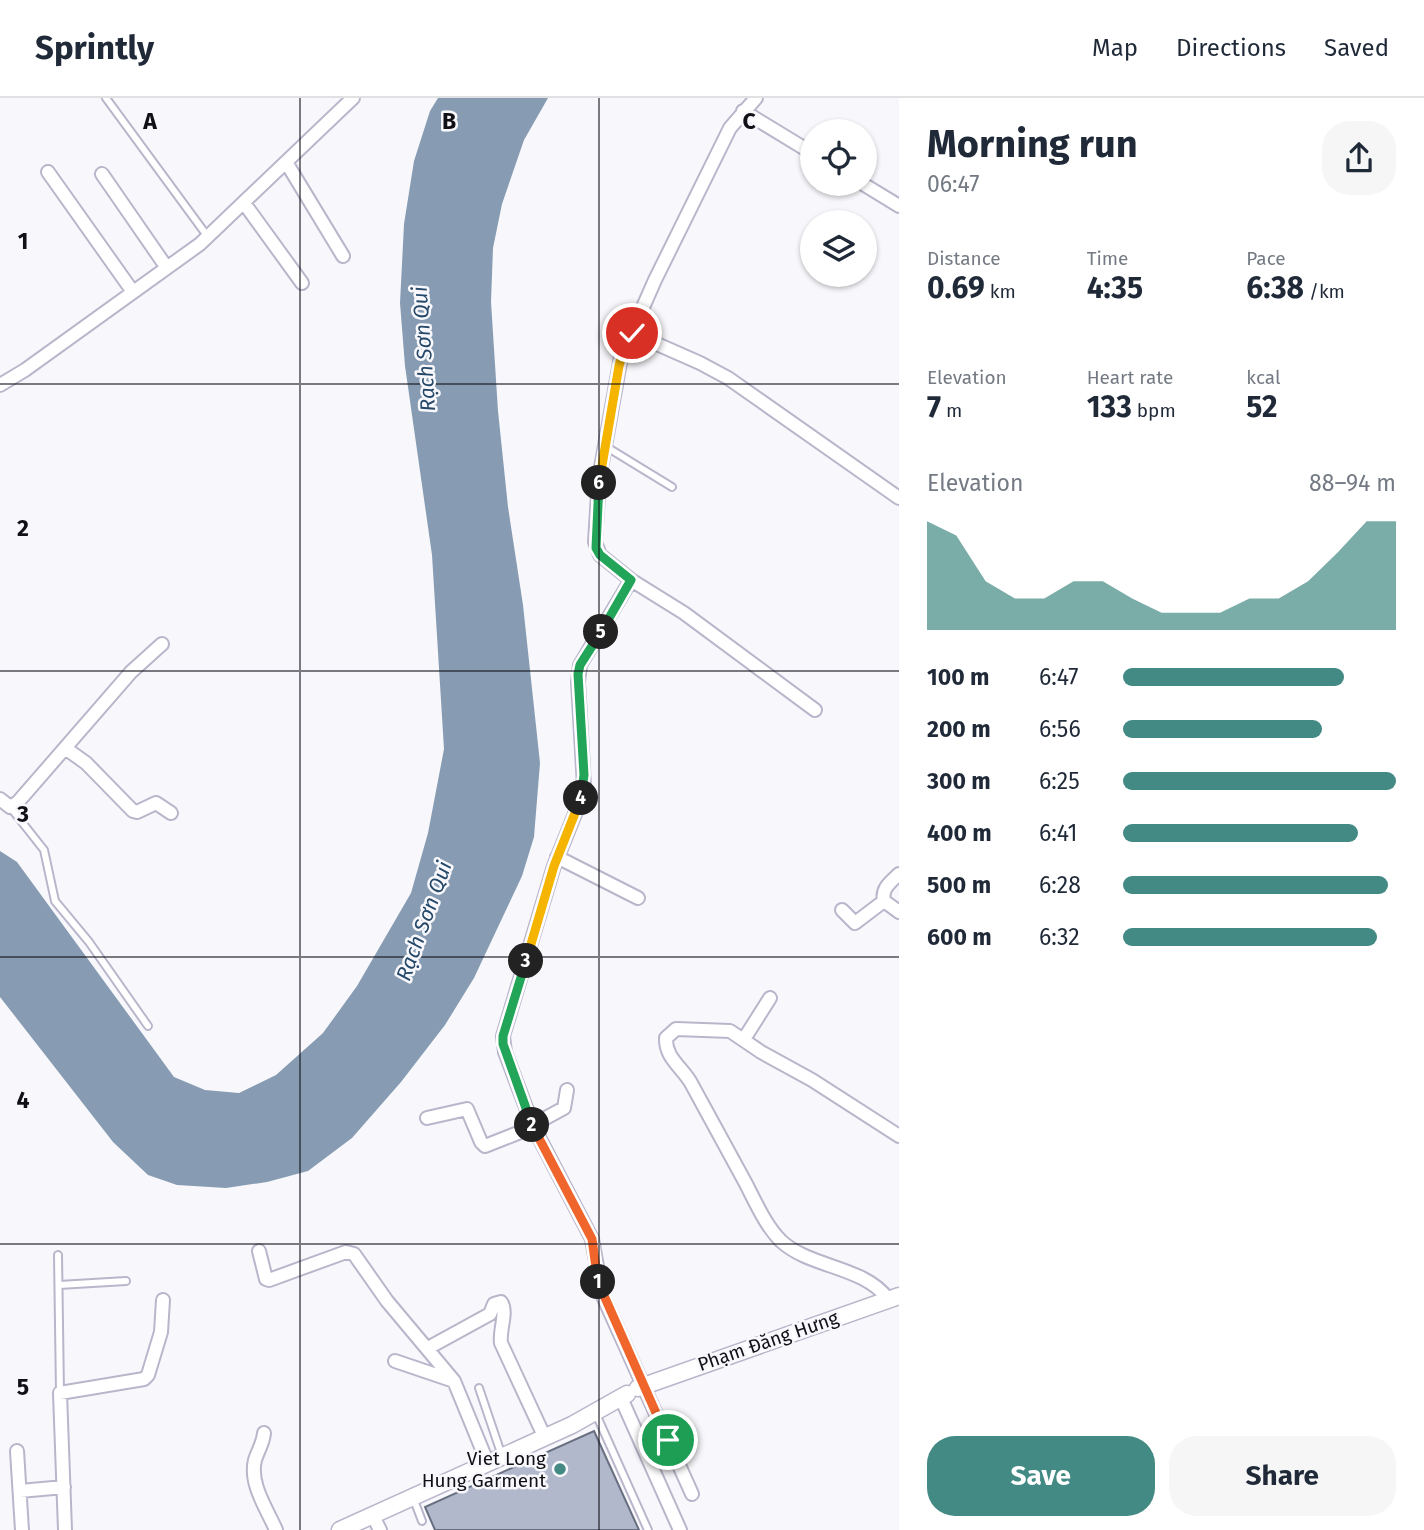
<!DOCTYPE html>
<meta charset="utf-8">
<style>
:root{--surface:#fff;--page:#f6f6f7;--text:#1f2937;--muted:#747a83;--line:#e0e1e3;--accent:#438a84}
body{margin:0;font-family:"Fira Sans",sans-serif;background:var(--page);color:var(--text);height:100vh;display:flex;flex-direction:column;font-size:26px;white-space:nowrap}
*{box-sizing:border-box;margin:0}
p{font-size:23px;color:var(--muted)}
.icon{flex:none;width:38px;height:38px;fill:none;stroke:currentColor;stroke-width:2;stroke-linecap:round;stroke-linejoin:round}
.map{position:relative;flex:1;overflow:hidden}
.panel{display:flex;flex-direction:column;background:var(--surface);width:525px}
.panel>*{flex:none}
.tools{position:absolute;left:800px;top:21px;display:grid;gap:14px}
.tools a{display:grid;place-items:center;width:77px;height:77px;border-radius:50%;background:var(--surface);box-shadow:0 2px 5px #0004;font-size:35px}
.pin{position:absolute;display:grid;place-items:center;width:60px;height:60px;color:#fff;margin:-30px;border:4px solid #fff;border-radius:50%;box-shadow:0 2px 7px #0007}
.km{position:absolute;width:35px;height:35px;margin:-18px;border-radius:50%;background:#222;color:#fff;font-size:19px;line-height:35px;text-align:center}
.round{display:grid;place-items:center;flex:none;width:74px;height:74px;border-radius:28px;background:var(--page)}
.overview{display:flex;align-items:center;justify-content:space-between;height:119px;padding:0 28px}
h1{font-size:38px;font-weight:700;line-height:52px}
.metrics{display:grid;grid-template-columns:repeat(3,1fr);gap:10px;height:119px;padding:7px 28px}
.metrics div{display:grid;align-content:center}
.metrics b{font-size:30px;font-weight:700}
.metrics small{font-size:19px;font-weight:400}
.metrics p{font-size:19px}
.chart{height:196px;padding:14px 28px}
.chart p{display:flex;justify-content:space-between}
.chart svg{width:100%;height:126px;margin-top:7px;fill:var(--accent);opacity:.7}
.button{display:flex;gap:14px;margin-top:auto;padding:14px 28px}
.button a{flex:1;height:80px;border-radius:28px;background:var(--accent);color:#fff;font-size:28px;font-weight:700;line-height:80px;text-align:center}
.button a+a{background:var(--page);color:var(--text)}
ul{padding:0 28px;list-style:none;font-size:23px}
li{display:grid;grid-template-columns:112px 84px 1fr;align-items:center;height:52px}
li i{height:18px;border-radius:9px;background:var(--accent)}
header{display:flex;align-items:center;gap:42px;box-sizing:border-box;height:98px;padding:0 35px;background:var(--surface);border-bottom:2px solid var(--line)}
header strong{font-size:33px}
nav{display:flex;gap:38px;margin-inline-start:auto;font-size:24px}
main{display:flex;flex:1;min-height:0}
.map>svg:first-child{display:block}
.water{fill:#879cb2}
.building{fill:#b1b8cc;stroke:#686f80;stroke-width:2}
.lines{fill:none;stroke-linecap:round;stroke-linejoin:round}
.service-casing{stroke:#b9b6cb;stroke-width:10}
.minor-casing{stroke:#b9b6cb;stroke-width:16}
.tertiary-casing{stroke:#b9b6cb;stroke-width:19}
.service{stroke:#fff;stroke-width:6}
.minor{stroke:#fff;stroke-width:12}
.tertiary{stroke:#fff;stroke-width:16}
.split-1-casing{stroke:#fff;stroke-width:14}
.split-2-casing{stroke:#fff;stroke-width:14}
.split-3-casing{stroke:#fff;stroke-width:14}
.split-4-casing{stroke:#fff;stroke-width:14}
.split-5-casing{stroke:#fff;stroke-width:14}
.split-6-casing{stroke:#fff;stroke-width:14}
.split-7-casing{stroke:#fff;stroke-width:14}
.split-1{stroke:#f0652b;stroke-width:9}
.split-2{stroke:#f0652b;stroke-width:9}
.split-3{stroke:#22a559;stroke-width:9}
.split-4{stroke:#f5b400;stroke-width:9}
.split-5{stroke:#22a559;stroke-width:9}
.split-6{stroke:#22a559;stroke-width:9}
.split-7{stroke:#f5b400;stroke-width:9}
.grid{fill:none;stroke:#111017;stroke-width:2;stroke-opacity:0.55}
.poi-dot{fill:#438a84;stroke:#f8f8fc;stroke-width:2.5}
.labels{text-anchor:middle;dominant-baseline:central;stroke-width:5;stroke-linejoin:round;paint-order:stroke}
.street-label{font-size:19px;fill:#111017;stroke:#f8f8fc}
.poi-label{font-size:19px;fill:#111017;stroke:#f8f8fc;text-anchor:end}
.water-label{font-size:21px;font-style:italic;fill:#254869;stroke:#f8f8fc}
.grid-label{font-size:23px;text-anchor:middle;font-weight:bold;fill:#111017;stroke:#f8f8fc;stroke-width:5;stroke-linejoin:round;paint-order:stroke}
</style>
<header>
<strong>Sprintly</strong>
<nav><a>Map</a><a>Directions</a><a>Saved</a></nav>
</header>
<main>
<div class="map">
<svg width="899" height="1432" viewBox="0 0 899 1432">
<rect width="100%" height="100%" fill="#f8f8fc"/>
<path class="water" d="M438,0H548L524,42L502,106L493,150L491,204L498,313L508,409L523,507L540,665L534,739L522,778L474,880L445,927L401,984L352,1040L308,1073L267,1084L226,1090L177,1087L148,1077L113,1044L0,899V753L17,764L174,979L205,992L239,995L276,977L323,935L357,888L411,795L428,735L444,651L432,457L405,268L400,205L404,126L414,63L430,13Z"/>
<path class="building" d="M594,1333L639,1432H435L425,1409Z"/>
<g class="lines">
<g class="service-casing">
<path id="service" d="M106,0L208,139
M605,348L672,389
M10,709L44,752L55,803L89,844L148,928
M58,1157L60,1295
M59,1187L126,1183
M479,1290L502,1358
M596,1316L648,1432
M414,1402L422,1423"/>
</g>
<g class="minor-casing">
<path id="minor" d="M743,13L812,55
M286,64L343,158
M48,74L133,194
M102,76L167,170
M863,86L899,108
M244,105L302,185
M632,235L700,265L728,280L899,400
M0,287L25,272L200,146L353,0
M631,482L684,515L815,612
M65,650L86,665L133,713L137,714L156,705L171,715
M0,701L10,709L18,704L131,574L162,546
M557,759L638,800
M899,776C891,784 881,790 884,803L899,814
M842,812L855,825L884,803
M744,941L770,900
M427,1020L467,1011L481,1044L485,1048L518,1035L564,1010L567,992
M259,1153L266,1181L269,1182L346,1154L354,1156L387,1203L454,1283L488,1366
M888,1201C864,1168 810,1170 781,1143C765,1127 755,1103 745,1084C727,1051 709,1018 691,985C682,969 665,960 666,940L676,931L730,933L761,954L812,982L899,1038
M428,1250L490,1216L494,1206L501,1204C508,1214 499,1232 501,1245L545,1340
M395,1263L454,1283
M621,1300L680,1432
M264,1335C263,1346 258,1352 255,1362C249,1386 267,1411 276,1432
M17,1353L22,1432
M20,1393L64,1389
M692,1396L602,1196L592,1141L533,1028L505,954L503,938L554,768L581,701L584,688L578,584L580,567L631,482L600,457L595,444L599,381L621,259L655,182L730,30L756,0
M373,1418L380,1432
M65,1432L60,1295L144,1281L148,1277L161,1234L163,1202"/>
</g>
<g class="tertiary-casing">
<path id="tertiary" d="M638,1290L899,1198
M340,1432L572,1327L627,1296"/>
</g>
<use href="#service" class="service"/>
<use href="#minor" class="minor"/>
<use href="#tertiary" class="tertiary"/>
</g>
<g class="lines">
<g class="split-1-casing">
<path id="split-1" d="M598,1184L668,1342"/>
</g>
<g class="split-2-casing">
<path id="split-2" d="M532,1027L592,1141L598,1184"/>
</g>
<g class="split-3-casing">
<path id="split-3" d="M526,863L503,938V946L532,1027"/>
</g>
<g class="split-4-casing">
<path id="split-4" d="M526,863L554,768L581,700"/>
</g>
<g class="split-5-casing">
<path id="split-5" d="M581,700L584,677L578,576L580,567L601,534"/>
</g>
<g class="split-6-casing">
<path id="split-6" d="M599,385L596,450L600,457L631,482L601,534"/>
</g>
<g class="split-7-casing">
<path id="split-7" d="M599,385L619,268L624,249L632,235"/>
</g>
<use href="#split-1" class="split-1"/>
<use href="#split-2" class="split-2"/>
<use href="#split-3" class="split-3"/>
<use href="#split-4" class="split-4"/>
<use href="#split-5" class="split-5"/>
<use href="#split-6" class="split-6"/>
<use href="#split-7" class="split-7"/>
</g>
<path class="grid" d="M300,0V1432M599,0V1432M0,286H899M0,573H899M0,859H899M0,1146H899"/>
<circle class="poi-dot" cx="560" cy="1371" r="7"/>
<g class="labels">
<g class="street-label">
<text transform="translate(768 1243) rotate(-19)">Phạm Đăng Hưng</text>
</g>
<g class="poi-label">
<text x="546" y="1360">Viet Long<tspan x="546" dy="22">Hung Garment</tspan></text>
</g>
<g class="water-label">
<text transform="translate(424 251) rotate(-94)">Rạch Sơn Qui</text>
<text transform="translate(424 823) rotate(-70)">Rạch Sơn Qui</text>
</g>
</g>
<g class="grid-label">
<text x="150" y="31">A</text>
<text x="449" y="31">B</text>
<text x="749" y="31">C</text>
<text x="23" y="151">1</text>
<text x="23" y="438">2</text>
<text x="23" y="724">3</text>
<text x="23" y="1010">4</text>
<text x="23" y="1297">5</text>
</g>
</svg>
<div class="tools">
<a><svg class="icon" aria-label="locate" viewBox="0 0 24 24"><circle cx="12" cy="12" r="6"/><path d="M12 2v4M12 18v4M2 12h4M18 12h4"/></svg></a>
<a><svg class="icon" aria-label="layers" viewBox="0 0 24 24"><path d="M12 4l9 5-9 5-9-5zM3 14l9 5 9-5"/></svg></a>
</div>
<div class="pin" style="left:668px;top:1342px;background:#1e9e55"><svg class="icon" aria-label="arrive" viewBox="0 0 24 24"><path d="M6 21V4h12l-3 4 3 4H6"/></svg></div>
<div class="pin" style="left:632px;top:235px;background:#d93025"><svg class="icon" aria-label="check" viewBox="0 0 24 24"><path d="M5 12l5 5 9-10"/></svg></div>
<b class="km" style="left:598px;top:1184px">1</b>
<b class="km" style="left:532px;top:1027px">2</b>
<b class="km" style="left:526px;top:863px">3</b>
<b class="km" style="left:581px;top:700px">4</b>
<b class="km" style="left:601px;top:534px">5</b>
<b class="km" style="left:599px;top:385px">6</b>
</div>
<section class="panel">
<div class="overview"><div><h1>Morning run</h1><p>06:47</p></div><a class="round"><svg class="icon" aria-label="share" viewBox="0 0 24 24"><path d="M12 15V3M7 8l5-5 5 5M5 13v7h14v-7"/></svg></a></div>
<div class="metrics">
<div><p>Distance</p><b>0.69<small> km</small></b></div>
<div><p>Time</p><b>4:35</b></div>
<div><p>Pace</p><b>6:38<small> /km</small></b></div>
</div>
<div class="metrics">
<div><p>Elevation</p><b>7<small> m</small></b></div>
<div><p>Heart rate</p><b>133<small> bpm</small></b></div>
<div><p>kcal</p><b>52</b></div>
</div>
<div class="chart"><p><span>Elevation</span>88–94 m</p>
<svg viewBox="0 0 160 44" preserveAspectRatio="none"><path d="M0 44V6L10 11L20 27L30 33L40 33L50 27L60 27L70 33L80 38L90 38L100 38L110 33L120 33L130 27L140 17L150 6L160 6V44z"/></svg>
</div>
<ul>
<li><b>100 m</b>6:47<i style="width:81%"></i></li>
<li><b>200 m</b>6:56<i style="width:73%"></i></li>
<li><b>300 m</b>6:25<i style="width:100%"></i></li>
<li><b>400 m</b>6:41<i style="width:86%"></i></li>
<li><b>500 m</b>6:28<i style="width:97%"></i></li>
<li><b>600 m</b>6:32<i style="width:93%"></i></li>
</ul>
<div class="button"><a>Save</a><a>Share</a></div>
</section>
</main>
